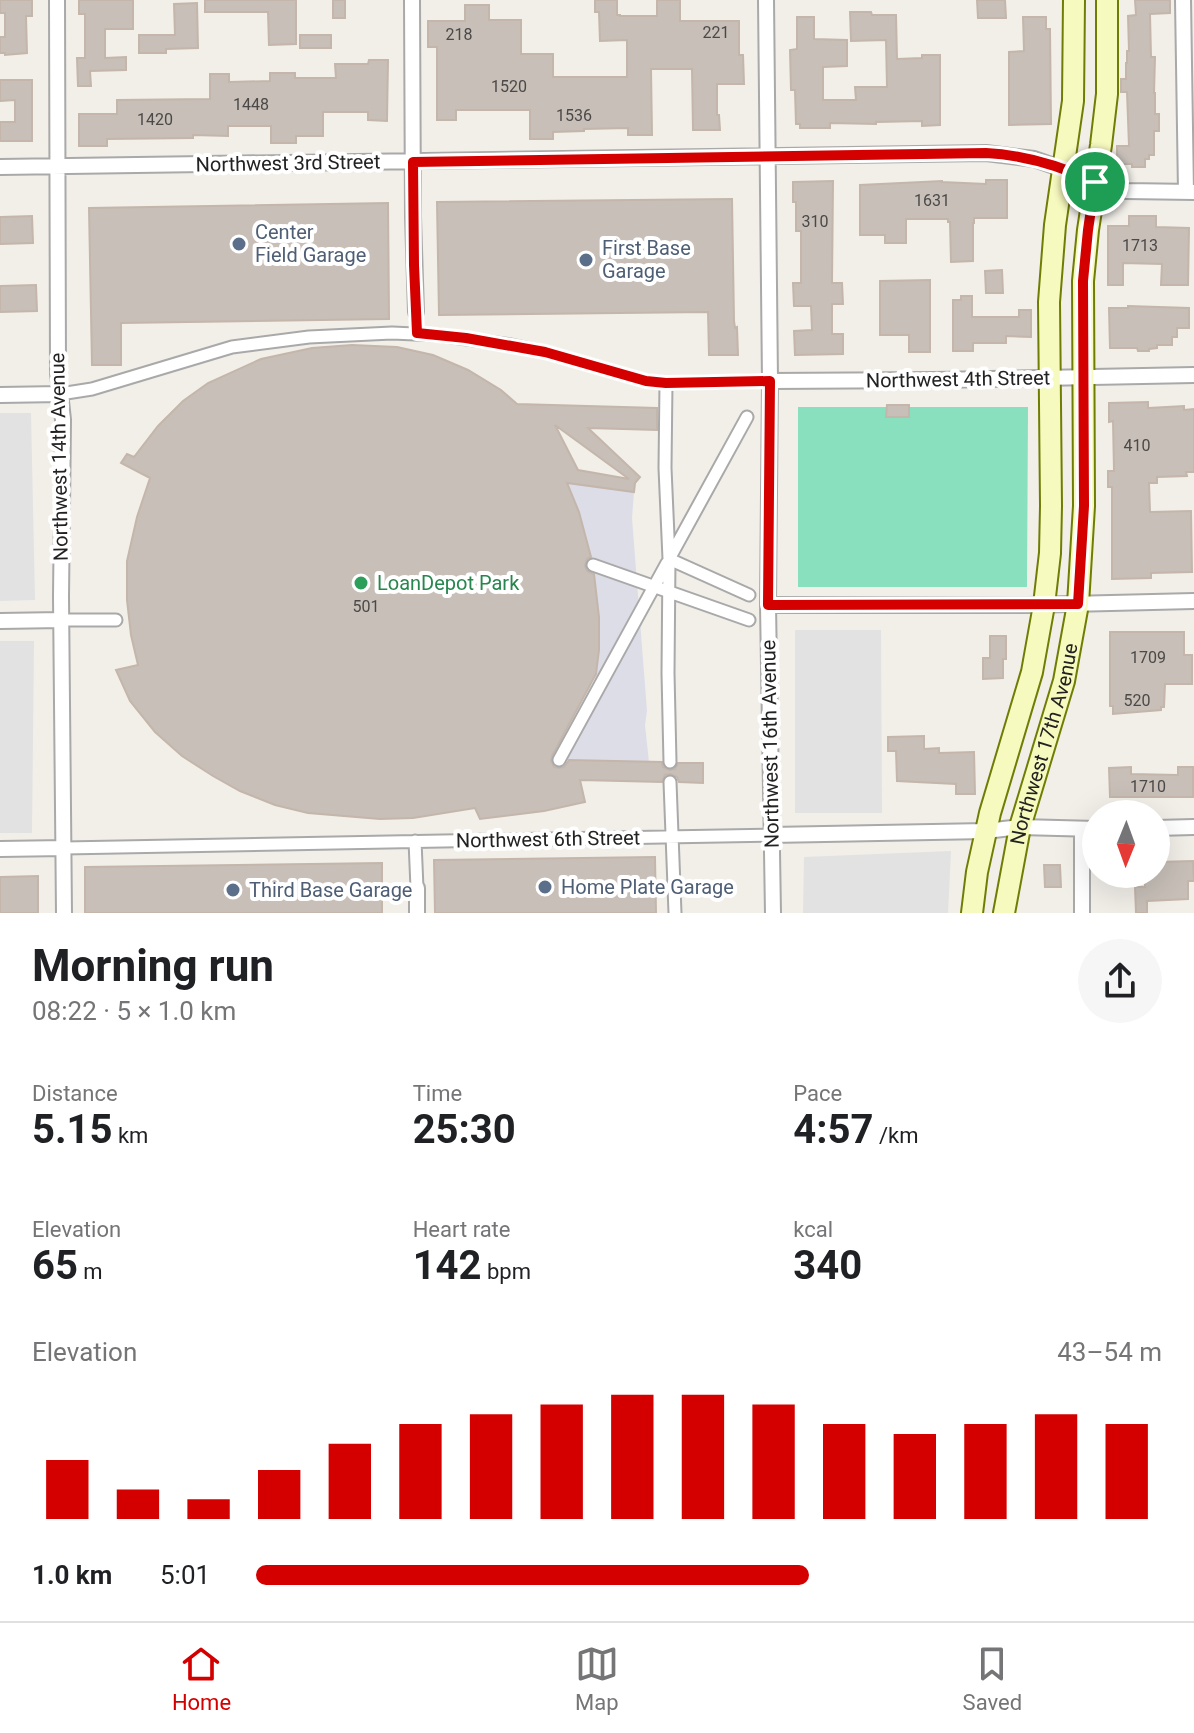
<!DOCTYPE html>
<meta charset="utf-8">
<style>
:root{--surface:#fff;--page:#f6f6f6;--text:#202124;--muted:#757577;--line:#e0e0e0;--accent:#d40000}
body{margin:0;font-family:Roboto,sans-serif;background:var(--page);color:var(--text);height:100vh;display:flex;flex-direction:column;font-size:30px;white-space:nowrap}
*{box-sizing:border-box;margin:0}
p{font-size:26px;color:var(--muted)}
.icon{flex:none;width:44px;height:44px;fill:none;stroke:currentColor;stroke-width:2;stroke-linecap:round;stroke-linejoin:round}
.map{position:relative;height:913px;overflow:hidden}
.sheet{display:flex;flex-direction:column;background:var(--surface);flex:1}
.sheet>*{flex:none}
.needle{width:52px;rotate:181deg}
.buttons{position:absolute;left:1082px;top:800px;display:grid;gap:16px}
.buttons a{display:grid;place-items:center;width:88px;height:88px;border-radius:50%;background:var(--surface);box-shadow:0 8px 32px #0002;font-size:40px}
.pin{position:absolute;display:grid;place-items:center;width:68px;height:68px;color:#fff;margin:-34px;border:4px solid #fff;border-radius:50%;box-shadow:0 2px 8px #0007}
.round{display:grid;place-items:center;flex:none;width:84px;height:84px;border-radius:42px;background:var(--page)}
.headline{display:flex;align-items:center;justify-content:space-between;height:136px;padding:0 32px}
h1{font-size:44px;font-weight:700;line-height:60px}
.stats{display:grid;grid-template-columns:repeat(3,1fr);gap:12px;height:136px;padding:8px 32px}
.stats div{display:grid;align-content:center}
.stats b{font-size:40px;font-weight:700}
.stats small{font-size:22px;font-weight:400}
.stats p{font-size:22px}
.chart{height:224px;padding:16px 32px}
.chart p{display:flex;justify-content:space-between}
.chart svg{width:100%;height:144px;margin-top:8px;stroke:var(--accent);stroke-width:6}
ul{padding:0 32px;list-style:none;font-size:26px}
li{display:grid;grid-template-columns:128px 96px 1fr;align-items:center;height:60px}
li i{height:20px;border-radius:10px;background:var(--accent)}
.dock{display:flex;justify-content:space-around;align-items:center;height:112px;border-top:2px solid var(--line);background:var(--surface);font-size:22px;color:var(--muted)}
.dock a{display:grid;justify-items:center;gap:4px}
.dock .selected{color:var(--accent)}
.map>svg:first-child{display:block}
.pitch{fill:#88e0be}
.parking{fill:#e2e2e2}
.plaza{fill:#dddde8}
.building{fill:#c7bfb8;stroke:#c4b6ab;stroke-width:2;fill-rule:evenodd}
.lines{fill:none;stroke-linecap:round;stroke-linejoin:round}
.pedestrian-casing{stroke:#a9a9a9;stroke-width:15}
.minor-casing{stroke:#a9a9a9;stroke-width:18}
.secondary-casing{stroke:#707d05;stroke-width:24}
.pedestrian{stroke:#fff;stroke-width:11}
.minor{stroke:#fff;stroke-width:14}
.secondary{stroke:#f7fabf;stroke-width:20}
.route-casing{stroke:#fff;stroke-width:16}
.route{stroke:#d40000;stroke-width:10}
.service-dot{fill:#5c6f8a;stroke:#fff;stroke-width:3}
.leisure-dot{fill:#2e9e5b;stroke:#fff;stroke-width:3}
.labels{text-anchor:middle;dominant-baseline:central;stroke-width:8;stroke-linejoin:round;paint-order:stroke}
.number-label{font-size:16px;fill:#4b4948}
.street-label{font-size:20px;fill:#222;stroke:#fff}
.service-label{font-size:20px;fill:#4e5e75;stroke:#fff;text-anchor:start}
.leisure-label{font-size:20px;fill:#27864d;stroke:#fff;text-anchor:start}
</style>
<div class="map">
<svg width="1194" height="913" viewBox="0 0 1194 913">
<rect width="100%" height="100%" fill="#f2efe9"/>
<path class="pitch" d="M798,407H887V417H908L909,407H1028L1027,587H798Z"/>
<path class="parking" d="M0,413H31L35,600L0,601Z
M795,630H881L882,813H795Z
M0,641H34L32,833H0Z
M951,851L948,913H803L804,857Z"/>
<path class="plaza" d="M567,483L634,492L632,518L647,711L645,725L649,762L557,760L591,698L597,670L599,650V617L592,560L579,512Z"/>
<path class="building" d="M0,0H32V16H26L27,53L5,55V53H0V37H5V13H0Z
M79,0H133V29H105V58L126,57V70L90,71L91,86H78L77,58H85V14H79Z
M205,0H296V44L269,45L268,12H205Z
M333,0H345V18H333Z
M595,0H617V15H620V16H657V0H680V21H739V55H743L744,84H717V115H719L720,130H693L692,69H651L652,135H628V128L584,129V131L553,132V139H530V110H456V120H437V47H428V21H465V5H489V20H521V54H553V77H627V40L600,41L599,12H595Z
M977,0H1005L1006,18H978Z
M1135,0H1170V13L1150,14L1151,57H1155L1154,93H1155V114H1159V131H1154V155H1149V159H1145V167H1132V164H1117V146H1129L1127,92H1121V79H1126V63H1127V51H1129L1128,16L1136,15Z
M197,3L198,48L166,49V53H139V35H175L174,4Z
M850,12H871L872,15H896L897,59L922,58V55H940V125L922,126V121L876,122V124L830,123V128H800V124H796L795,90H791L790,50L797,49V17H814V39L847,40V66L823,67V100H856L855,87H887L886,40L851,41Z
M1023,17H1046V29H1050L1051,124L1009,125V52L1024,51Z
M300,35H331V48H300Z
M369,60H388L387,121L368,120V112H323V136H296V143H271V126H228V136L193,135V138L107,139V146H79V114H117V100L210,99V74H229V82L270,81V73H295V78H336L335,64H368Z
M0,80H32V141H0V122H15V100L0,101Z
M986,180H1007V218H974V223H973V261L951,262L950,222H948V219H906V243H885V235H860V185L942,181V182L986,184Z
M833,181L832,283H842L843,304H832V334H843V354L795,355L794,331L812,330L811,306H794L793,283H801V231H796V202H793V182Z
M732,199L734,321L735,328L737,327L738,355H709L708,312L439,315L437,202Z
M388,203L389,319L121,323V365H92L89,208Z
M32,216L33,243L0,244V217Z
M1129,216H1156V227L1189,228L1188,285H1161L1162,264L1123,263V285H1108V226H1129Z
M1002,270L1003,293H986L985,271Z
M930,280V352H909V335H880V281Z
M36,285L37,311L0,312V286Z
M961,296H972V317H1019V310H1031V337L1006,336V343H973V351H953V300H961Z
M1128,306L1189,308V328H1177V337H1172V345H1157V348L1149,349V351H1138L1137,348H1110L1109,308H1128Z
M352,345L397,347L433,355L468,370L501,390L517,404L657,408V430L588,428L640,477L635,483L634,492L567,483L579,512L591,557L587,559L585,566L587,571L594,574L599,617V650L596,674L552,756L551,761L554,767L558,768L564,767L569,760L662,762L663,767L669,770L675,769L678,763H703V783L679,782L677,777L670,774L665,775L662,782L580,780L585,802L544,811L480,819L475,808L413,818L380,819L308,813L275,805L240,791L213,776L182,756L155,732L130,701L116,670L138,665L131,635L127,600V561L137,517L150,478L121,463L127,454L134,457L158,426L183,401L208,383L261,359L312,348ZM555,425L629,479L578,470Z
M1148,402V408L1184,406V410L1194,409V472H1186L1187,476L1157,477V483H1149L1150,512L1191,511L1192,572L1151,573V578L1112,579V487H1108V471H1114L1113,421L1109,422V403Z
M887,405H909V417H886Z
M1110,632H1184V655H1192V684H1165L1164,707H1161V710L1113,714V706H1110Z
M990,636H1006V659H1003V678L983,679V658H990Z
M924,736V749L939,748V753L974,752L975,794H956V784L897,781L896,751H888V737Z
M1131,767V774L1178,775V767H1193V797H1110L1109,768Z
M655,857L656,913H435L434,860Z
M1193,861L1194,881H1188V899L1147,901V913H1136L1135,887H1145V874H1156V862Z
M382,863V913H85V867Z
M1044,865H1060L1061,887H1045Z
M38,876V913H0V877Z"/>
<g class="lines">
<g class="pedestrian-casing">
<path id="pedestrian" d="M666,383L665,468L669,559L668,673L670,762
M60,394L92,389L232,347L309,337L392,333L438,335L511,345L545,352L646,381L666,383L770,381
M747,417L669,559L749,595
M593,565L749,620
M61,620H116
M559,760L667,563
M670,782L675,913
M415,841L417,888
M64,848L771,835"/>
</g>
<g class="minor-casing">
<path id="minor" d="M57,0L58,373L63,420L61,597L64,913
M412,0L413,217L416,312
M766,0L770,381L768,605L773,913
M1183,0L1186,192
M0,167L986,153L1034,159L1126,191L1194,192
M770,381L934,380L1194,375
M0,395L60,394
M768,605H1028L1194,601
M0,621L61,620
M1156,828L1194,827
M1082,829V913
M771,835L986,831L1020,827L1096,829
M0,849L64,848
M417,888V913"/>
</g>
<g class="secondary-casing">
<g id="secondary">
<path d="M972,913L977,872L990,813L1032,672L1044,605L1050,553L1051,506L1049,302L1055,225L1073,101L1074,0"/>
<path id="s1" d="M1004,913L1020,827L1064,681L1078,604L1084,506L1083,281L1088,230L1101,145L1107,94V0"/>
</g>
</g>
<use href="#pedestrian" class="pedestrian"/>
<use href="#minor" class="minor"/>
<use href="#secondary" class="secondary"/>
</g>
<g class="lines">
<g class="route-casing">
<path id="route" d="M986,153C1025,155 1059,165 1095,182L1088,230L1083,281L1084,506L1078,604L768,605L770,381L666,383L646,381L545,352L466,338L417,333L414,265L413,162Z"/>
</g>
<use href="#route" class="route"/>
</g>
<g class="service-dot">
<circle cx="239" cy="244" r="8"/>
<circle cx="586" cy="260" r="8"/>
<circle cx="545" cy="887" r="8"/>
<circle cx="233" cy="890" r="8"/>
</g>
<circle class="leisure-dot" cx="361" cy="583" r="8"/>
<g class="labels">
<g class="number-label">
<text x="716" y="32">221</text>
<text x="459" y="34">218</text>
<text x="509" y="86">1520</text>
<text x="251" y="104">1448</text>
<text x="574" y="115">1536</text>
<text x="155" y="119">1420</text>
<text x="932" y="200">1631</text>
<text x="815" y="221">310</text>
<text x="1140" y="245">1713</text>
<text x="1137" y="445">410</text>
<text x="366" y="606">501</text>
<text x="1148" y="657">1709</text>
<text x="1137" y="700">520</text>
<text x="1148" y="786">1710</text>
</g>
<g class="street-label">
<text transform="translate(288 163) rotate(-1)">Northwest 3rd Street</text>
<text transform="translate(958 379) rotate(-1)">Northwest 4th Street</text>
<text transform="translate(59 457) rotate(-91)">Northwest 14th Avenue</text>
<text transform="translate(770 744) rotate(-91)">Northwest 16th Avenue</text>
<text stroke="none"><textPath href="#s1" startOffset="174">Northwest 17th Avenue</textPath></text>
<text transform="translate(548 839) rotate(-1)">Northwest 6th Street</text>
</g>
<g class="service-label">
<text x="255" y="232">Center<tspan x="255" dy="23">Field Garage</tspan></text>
<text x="602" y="248">First Base<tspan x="602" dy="23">Garage</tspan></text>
<text x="561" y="887">Home Plate Garage</text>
<text x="249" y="890">Third Base Garage</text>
</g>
<g class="leisure-label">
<text x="377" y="583">LoanDepot Park</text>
</g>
</g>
</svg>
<div class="buttons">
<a><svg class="needle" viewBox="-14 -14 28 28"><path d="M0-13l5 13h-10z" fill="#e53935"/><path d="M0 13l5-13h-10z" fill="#757577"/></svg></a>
</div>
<div class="pin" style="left:1095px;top:182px;background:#1e9e55"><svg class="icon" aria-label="arrive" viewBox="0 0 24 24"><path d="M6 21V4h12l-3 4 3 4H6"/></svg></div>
</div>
<section class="sheet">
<div class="headline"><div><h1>Morning run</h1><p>08:22 · 5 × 1.0 km</p></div><a class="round"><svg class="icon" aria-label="share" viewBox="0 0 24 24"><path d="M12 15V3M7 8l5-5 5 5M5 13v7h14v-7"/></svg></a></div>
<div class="stats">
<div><p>Distance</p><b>5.15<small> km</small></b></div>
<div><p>Time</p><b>25:30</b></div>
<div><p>Pace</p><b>4:57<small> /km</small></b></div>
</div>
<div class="stats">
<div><p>Elevation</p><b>65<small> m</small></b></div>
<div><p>Heart rate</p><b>142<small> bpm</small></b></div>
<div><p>kcal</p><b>340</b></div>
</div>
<div class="chart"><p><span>Elevation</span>43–54 m</p>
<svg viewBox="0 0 160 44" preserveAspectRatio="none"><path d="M5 44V26M15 44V35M25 44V38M35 44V29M45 44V21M55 44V15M65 44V12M75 44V9M85 44V6M95 44V6M105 44V9M115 44V15M125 44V18M135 44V15M145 44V12M155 44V15"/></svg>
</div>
<ul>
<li><b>1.0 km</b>5:01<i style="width:61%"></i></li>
</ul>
</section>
<nav class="dock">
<a class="selected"><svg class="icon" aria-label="home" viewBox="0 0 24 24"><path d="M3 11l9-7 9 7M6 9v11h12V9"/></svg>Home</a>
<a><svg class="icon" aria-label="map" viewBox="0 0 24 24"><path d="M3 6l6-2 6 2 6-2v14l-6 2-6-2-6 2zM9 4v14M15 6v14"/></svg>Map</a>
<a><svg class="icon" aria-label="saved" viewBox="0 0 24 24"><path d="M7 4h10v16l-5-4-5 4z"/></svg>Saved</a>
</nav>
